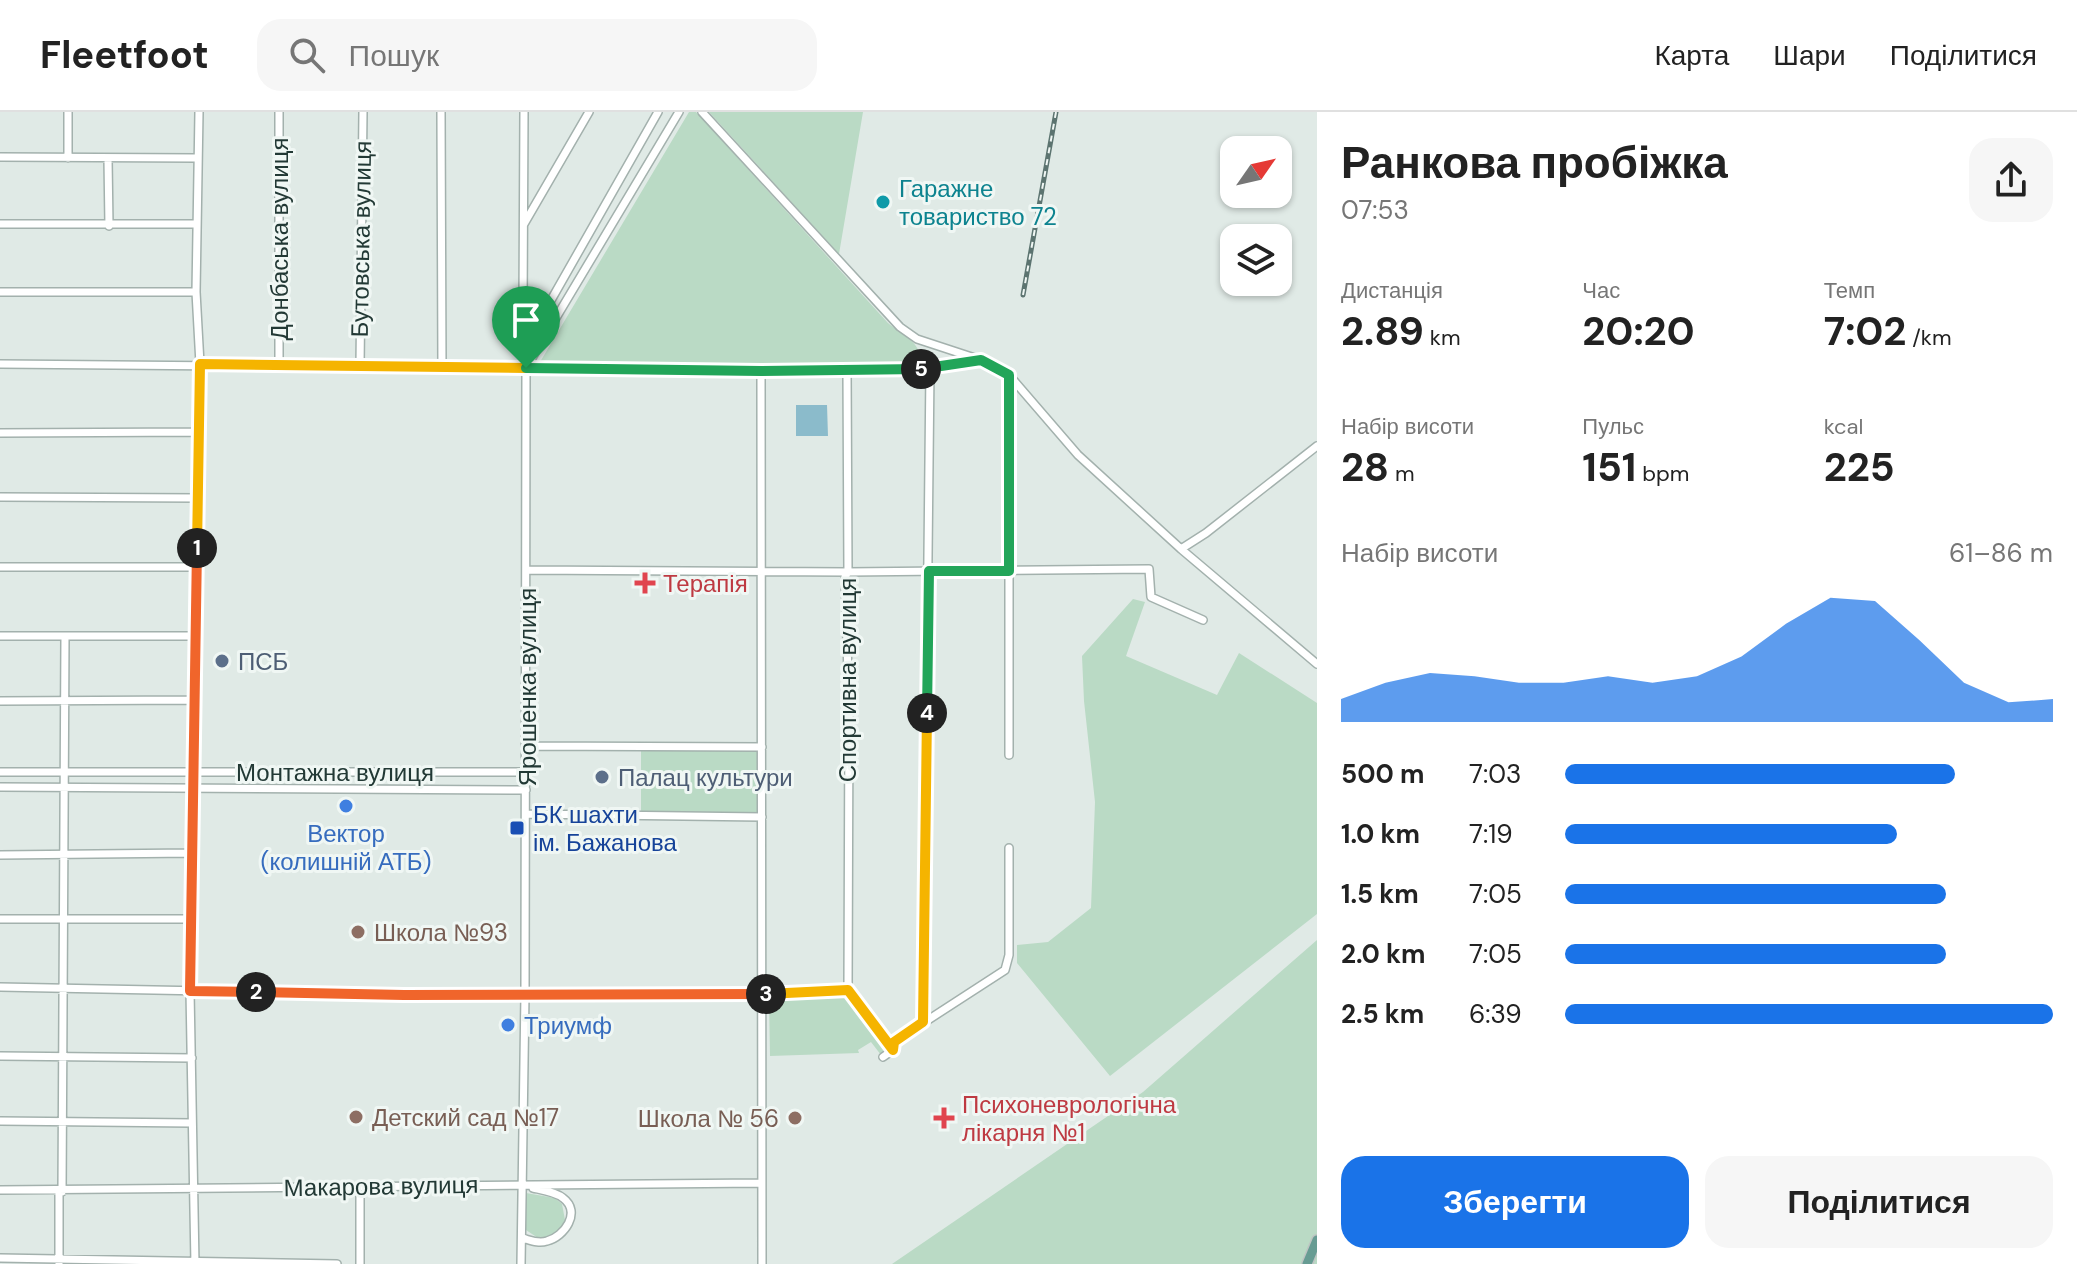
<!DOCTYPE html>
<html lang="uk">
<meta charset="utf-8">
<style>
:root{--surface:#fff;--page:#f6f6f6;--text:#222;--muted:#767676;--line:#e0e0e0;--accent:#1a73e8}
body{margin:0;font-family:"DM Sans",sans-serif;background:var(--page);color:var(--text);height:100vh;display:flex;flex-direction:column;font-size:30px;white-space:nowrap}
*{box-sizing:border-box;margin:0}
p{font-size:26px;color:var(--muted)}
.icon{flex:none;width:44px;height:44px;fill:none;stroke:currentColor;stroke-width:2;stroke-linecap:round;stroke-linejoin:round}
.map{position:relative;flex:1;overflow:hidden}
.details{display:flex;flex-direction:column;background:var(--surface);width:760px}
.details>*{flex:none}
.needle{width:52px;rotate:56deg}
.fabs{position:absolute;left:1220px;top:24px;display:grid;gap:16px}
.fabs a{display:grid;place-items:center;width:72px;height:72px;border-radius:16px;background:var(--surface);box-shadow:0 2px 6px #0004;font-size:40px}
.pin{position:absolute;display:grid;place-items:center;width:68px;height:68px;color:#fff;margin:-82px -34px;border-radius:50% 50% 50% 0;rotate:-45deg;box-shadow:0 0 8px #0007}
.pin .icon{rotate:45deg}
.km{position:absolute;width:40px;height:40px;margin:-20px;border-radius:50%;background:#222;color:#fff;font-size:22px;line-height:40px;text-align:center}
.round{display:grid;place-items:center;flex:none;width:84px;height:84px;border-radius:24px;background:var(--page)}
.overview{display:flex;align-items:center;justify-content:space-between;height:136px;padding:0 24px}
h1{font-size:44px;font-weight:700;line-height:60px}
.figures{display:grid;grid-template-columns:repeat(3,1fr);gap:12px;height:136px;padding:8px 24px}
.figures div{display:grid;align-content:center}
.figures b{font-size:40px;font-weight:700}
.figures small{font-size:22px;font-weight:400}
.figures p{font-size:22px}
.chart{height:224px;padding:16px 24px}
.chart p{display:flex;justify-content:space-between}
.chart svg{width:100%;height:144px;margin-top:8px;fill:var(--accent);opacity:.7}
.button{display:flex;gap:16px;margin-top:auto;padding:16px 24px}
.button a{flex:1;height:92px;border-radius:24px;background:var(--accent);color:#fff;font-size:32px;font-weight:700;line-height:92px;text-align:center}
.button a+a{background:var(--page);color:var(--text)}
ul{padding:0 24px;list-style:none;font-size:26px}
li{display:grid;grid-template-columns:128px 96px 1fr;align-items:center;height:60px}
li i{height:20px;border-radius:10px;background:var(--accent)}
header{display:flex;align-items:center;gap:48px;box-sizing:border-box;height:112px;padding:0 40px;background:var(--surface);border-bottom:2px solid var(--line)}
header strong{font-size:38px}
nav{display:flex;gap:44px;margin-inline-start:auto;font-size:28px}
.search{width:560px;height:72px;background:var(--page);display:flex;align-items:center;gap:20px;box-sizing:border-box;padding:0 28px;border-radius:24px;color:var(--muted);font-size:30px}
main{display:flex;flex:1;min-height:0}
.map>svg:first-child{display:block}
.green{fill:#badac5}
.water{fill:#8bbbcb}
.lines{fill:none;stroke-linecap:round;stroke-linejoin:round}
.minor-casing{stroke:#a3b1ad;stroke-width:10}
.major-casing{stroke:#bdc4c2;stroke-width:12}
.minor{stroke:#fff;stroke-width:7}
.major{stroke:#679c93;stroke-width:9}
.rail-casing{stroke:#5c7470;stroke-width:5}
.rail{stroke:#f0f7f4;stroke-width:2;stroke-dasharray:6;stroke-linecap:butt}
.split-1-casing{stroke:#fff;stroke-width:16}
.split-2-casing{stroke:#fff;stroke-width:16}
.split-3-casing{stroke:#fff;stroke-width:16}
.split-4-casing{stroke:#fff;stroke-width:16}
.split-5-casing{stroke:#fff;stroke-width:16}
.split-6-casing{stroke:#fff;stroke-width:16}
.split-1{stroke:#f5b400;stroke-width:10}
.split-2{stroke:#f0652b;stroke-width:10}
.split-3{stroke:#f0652b;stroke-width:10}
.split-4{stroke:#f5b400;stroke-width:10}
.split-5{stroke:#22a559;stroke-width:10}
.split-6{stroke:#22a559;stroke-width:10}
.culture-dot{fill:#0f9aa8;stroke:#f0f7f4;stroke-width:3}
.health-dot{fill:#e0444e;stroke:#f0f7f4;stroke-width:3}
.service-dot{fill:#5c6f8a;stroke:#f0f7f4;stroke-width:3}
.shop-dot{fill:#3f7fe0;stroke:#f0f7f4;stroke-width:3}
.transit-dot{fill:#1a4fb4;stroke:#f0f7f4;stroke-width:3}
.education-dot{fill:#8d6e63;stroke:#f0f7f4;stroke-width:3}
.labels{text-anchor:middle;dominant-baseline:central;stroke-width:6;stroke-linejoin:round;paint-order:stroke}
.culture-label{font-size:24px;fill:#0d838f;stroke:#f0f7f4;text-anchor:start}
.street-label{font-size:24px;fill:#223935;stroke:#f0f7f4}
.health-label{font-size:24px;fill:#be3a42;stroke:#f0f7f4;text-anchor:start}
.service-label{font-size:24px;fill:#4e5e75;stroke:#f0f7f4;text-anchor:start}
.transit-label{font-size:24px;fill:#164399;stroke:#f0f7f4;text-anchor:start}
.shop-label{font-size:24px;fill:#366cbe;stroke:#f0f7f4}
.education-label{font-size:24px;fill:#785e54;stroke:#f0f7f4;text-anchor:start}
</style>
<header>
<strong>Fleetfoot</strong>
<div class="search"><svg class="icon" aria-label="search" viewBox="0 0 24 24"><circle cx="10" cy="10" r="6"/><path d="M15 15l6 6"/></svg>Пошук</div>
<nav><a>Карта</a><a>Шари</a><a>Поділитися</a></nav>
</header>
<main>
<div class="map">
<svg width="1317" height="1152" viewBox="0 0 1317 1152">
<rect width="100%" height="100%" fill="#e0eae6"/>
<path class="green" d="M689,0H696L888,211C901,222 929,234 916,254L540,250Z
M709,0H863L839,142Z
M1133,487L1145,490L1126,544L1217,583L1239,541L1317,591V802L1110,964L1017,851V833L1048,830L1091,796L1095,690L1084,589L1082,544Z
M641,634L762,635V705L641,704Z
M1317,828V1152H892L1143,980Z
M845,882L889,937L881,943L871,930L858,938L859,941L770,944L769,886Z
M526,1081L555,1086L562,1092L565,1108C560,1120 551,1126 538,1126L526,1118Z"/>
<path class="water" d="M796,293H827L828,324H796Z"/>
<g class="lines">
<g class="minor-casing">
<path id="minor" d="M68,0V46
M441,0L442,257
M702,0L900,215L917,227L981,248L1009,263L1078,343L1181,437L1317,552
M0,45L196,46
M108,47L109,114
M0,112H197
M524,112L589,0
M0,180H196
M523,195L535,200L550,190L658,0
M0,252L761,259L930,257L981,248
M279,253V0
M360,254L363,0
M526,256L679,0
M847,258L848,460L845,465L849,595L848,878
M761,259L762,1152
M1009,263V643
M0,321L199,320
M0,385L199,386
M1181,437L1206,421L1317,334
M0,455H197
M527,458L848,460L1149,457L1151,485L1203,508
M0,524H195
M0,589L194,588
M526,634L762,635
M0,660H526
M0,675L526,678
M526,702L762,705
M0,743L192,741
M0,807H191
M0,875L404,883H762L848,878
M848,878L893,938L883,945
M923,910L930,257
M893,938L894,930L1005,858L1009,843V736
M0,944L192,946
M0,1009L192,1011
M0,1078L761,1071
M59,1080V1152
M62,1080L65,524
M522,1126C530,1128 538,1132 547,1129C564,1125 582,1100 563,1086C556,1080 542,1078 533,1076
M0,1146L337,1152
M195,1152L190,879L200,252L196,180L199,0
M360,1152V1074
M521,1152L525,882L526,256C519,235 520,217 523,195L524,0"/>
</g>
<g class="major-casing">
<path id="major" d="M1307,1152L1317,1128"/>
</g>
<use href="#minor" class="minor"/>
<use href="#major" class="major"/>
<g class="rail-casing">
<path id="rail" d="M1023,183L1056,0"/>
</g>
<use href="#rail" class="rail"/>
</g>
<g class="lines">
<g class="split-1-casing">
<path id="split-1" d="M197,436L200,252L526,256"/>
</g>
<g class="split-2-casing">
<path id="split-2" d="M197,436L190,879L256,880"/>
</g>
<g class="split-3-casing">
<path id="split-3" d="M256,880L404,883L766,882"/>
</g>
<g class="split-4-casing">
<path id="split-4" d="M766,882L848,878L893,938L894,930L923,910L927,601"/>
</g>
<g class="split-5-casing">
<path id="split-5" d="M921,257L981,248L1009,263V459H929L927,601"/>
</g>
<g class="split-6-casing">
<path id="split-6" d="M526,256L761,259L921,257"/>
</g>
<use href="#split-1" class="split-1"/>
<use href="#split-2" class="split-2"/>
<use href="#split-3" class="split-3"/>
<use href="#split-4" class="split-4"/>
<use href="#split-5" class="split-5"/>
<use href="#split-6" class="split-6"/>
</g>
<circle class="culture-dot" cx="883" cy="90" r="8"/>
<g class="health-dot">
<path d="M641 459h8v8h8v8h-8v8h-8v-8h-8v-8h8z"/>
<path d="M940 994h8v8h8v8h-8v8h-8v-8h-8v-8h8z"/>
</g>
<g class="service-dot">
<circle cx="222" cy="549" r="8"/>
<circle cx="602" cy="665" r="8"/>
</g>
<g class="shop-dot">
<circle cx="346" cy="694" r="8"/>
<circle cx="508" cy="913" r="8"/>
</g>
<rect class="transit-dot" x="509" y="708" width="16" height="16" rx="4"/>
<g class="education-dot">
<circle cx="358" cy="820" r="8"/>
<circle cx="356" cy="1005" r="8"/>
<circle cx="795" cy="1006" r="8"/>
</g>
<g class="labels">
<g class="culture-label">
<text x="899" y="76">Гаражне<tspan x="899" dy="28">товариство 72</tspan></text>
</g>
<g class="street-label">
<text transform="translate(279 127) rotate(-90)">Донбаська вулиця</text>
<text transform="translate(361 127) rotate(-89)">Бутовська вулиця</text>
<text transform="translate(847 568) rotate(-90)">Спортивна вулиця</text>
<text transform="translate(527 575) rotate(-90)">Ярошенка вулиця</text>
<text x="335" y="660">Монтажна вулиця</text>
<text transform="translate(381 1074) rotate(-1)">Макарова вулиця</text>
</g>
<g class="health-label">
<text x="663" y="471">Терапія</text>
<text x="962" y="992">Психоневрологічна<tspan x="962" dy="28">лікарня №1</tspan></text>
</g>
<g class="service-label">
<text x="238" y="549">ПСБ</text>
<text x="618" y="665">Палац культури</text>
</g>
<g class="transit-label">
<text x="533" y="702">БК шахти<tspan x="533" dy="28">ім. Бажанова</tspan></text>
</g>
<g class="shop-label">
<text x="346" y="721">Вектор<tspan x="346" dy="28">(колишній АТБ)</tspan></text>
<text x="524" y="913" text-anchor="start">Триумф</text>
</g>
<g class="education-label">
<text x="374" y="820">Школа №93</text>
<text x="372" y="1005">Детский сад №17</text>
<text x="779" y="1006" text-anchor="end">Школа № 56</text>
</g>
</g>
</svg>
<div class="fabs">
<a><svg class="needle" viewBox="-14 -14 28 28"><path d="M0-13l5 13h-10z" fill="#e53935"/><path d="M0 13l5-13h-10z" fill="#767676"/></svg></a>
<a><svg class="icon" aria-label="layers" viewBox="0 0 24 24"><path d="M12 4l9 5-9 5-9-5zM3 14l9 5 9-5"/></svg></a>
</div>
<div class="pin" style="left:526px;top:256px;background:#1e9e55"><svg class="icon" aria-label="arrive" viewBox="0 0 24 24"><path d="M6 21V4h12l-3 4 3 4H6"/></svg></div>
<b class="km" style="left:197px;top:436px">1</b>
<b class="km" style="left:256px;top:880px">2</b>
<b class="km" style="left:766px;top:882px">3</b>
<b class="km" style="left:927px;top:601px">4</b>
<b class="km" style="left:921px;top:257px">5</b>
</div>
<section class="details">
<div class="overview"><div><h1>Ранкова пробіжка</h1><p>07:53</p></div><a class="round"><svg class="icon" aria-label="share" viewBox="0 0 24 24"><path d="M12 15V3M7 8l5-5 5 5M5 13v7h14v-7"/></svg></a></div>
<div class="figures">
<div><p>Дистанція</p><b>2.89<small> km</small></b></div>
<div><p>Час</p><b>20:20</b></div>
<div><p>Темп</p><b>7:02<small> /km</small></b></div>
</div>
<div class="figures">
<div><p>Набір висоти</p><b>28<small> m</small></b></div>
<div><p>Пульс</p><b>151<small> bpm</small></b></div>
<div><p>kcal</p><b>225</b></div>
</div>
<div class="chart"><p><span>Набір висоти</span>61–86 m</p>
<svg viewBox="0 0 160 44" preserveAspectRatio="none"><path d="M0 44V37L10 32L20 29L30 30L40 32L50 32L60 30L70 32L80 30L90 24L100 14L110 6L120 7L130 19L140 32L150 38L160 37V44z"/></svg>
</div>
<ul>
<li><b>500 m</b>7:03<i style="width:80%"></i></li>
<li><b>1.0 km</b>7:19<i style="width:68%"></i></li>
<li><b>1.5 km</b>7:05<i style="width:78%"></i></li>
<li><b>2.0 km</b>7:05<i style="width:78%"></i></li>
<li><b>2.5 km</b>6:39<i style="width:100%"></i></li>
</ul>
<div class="button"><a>Зберегти</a><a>Поділитися</a></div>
</section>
</main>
